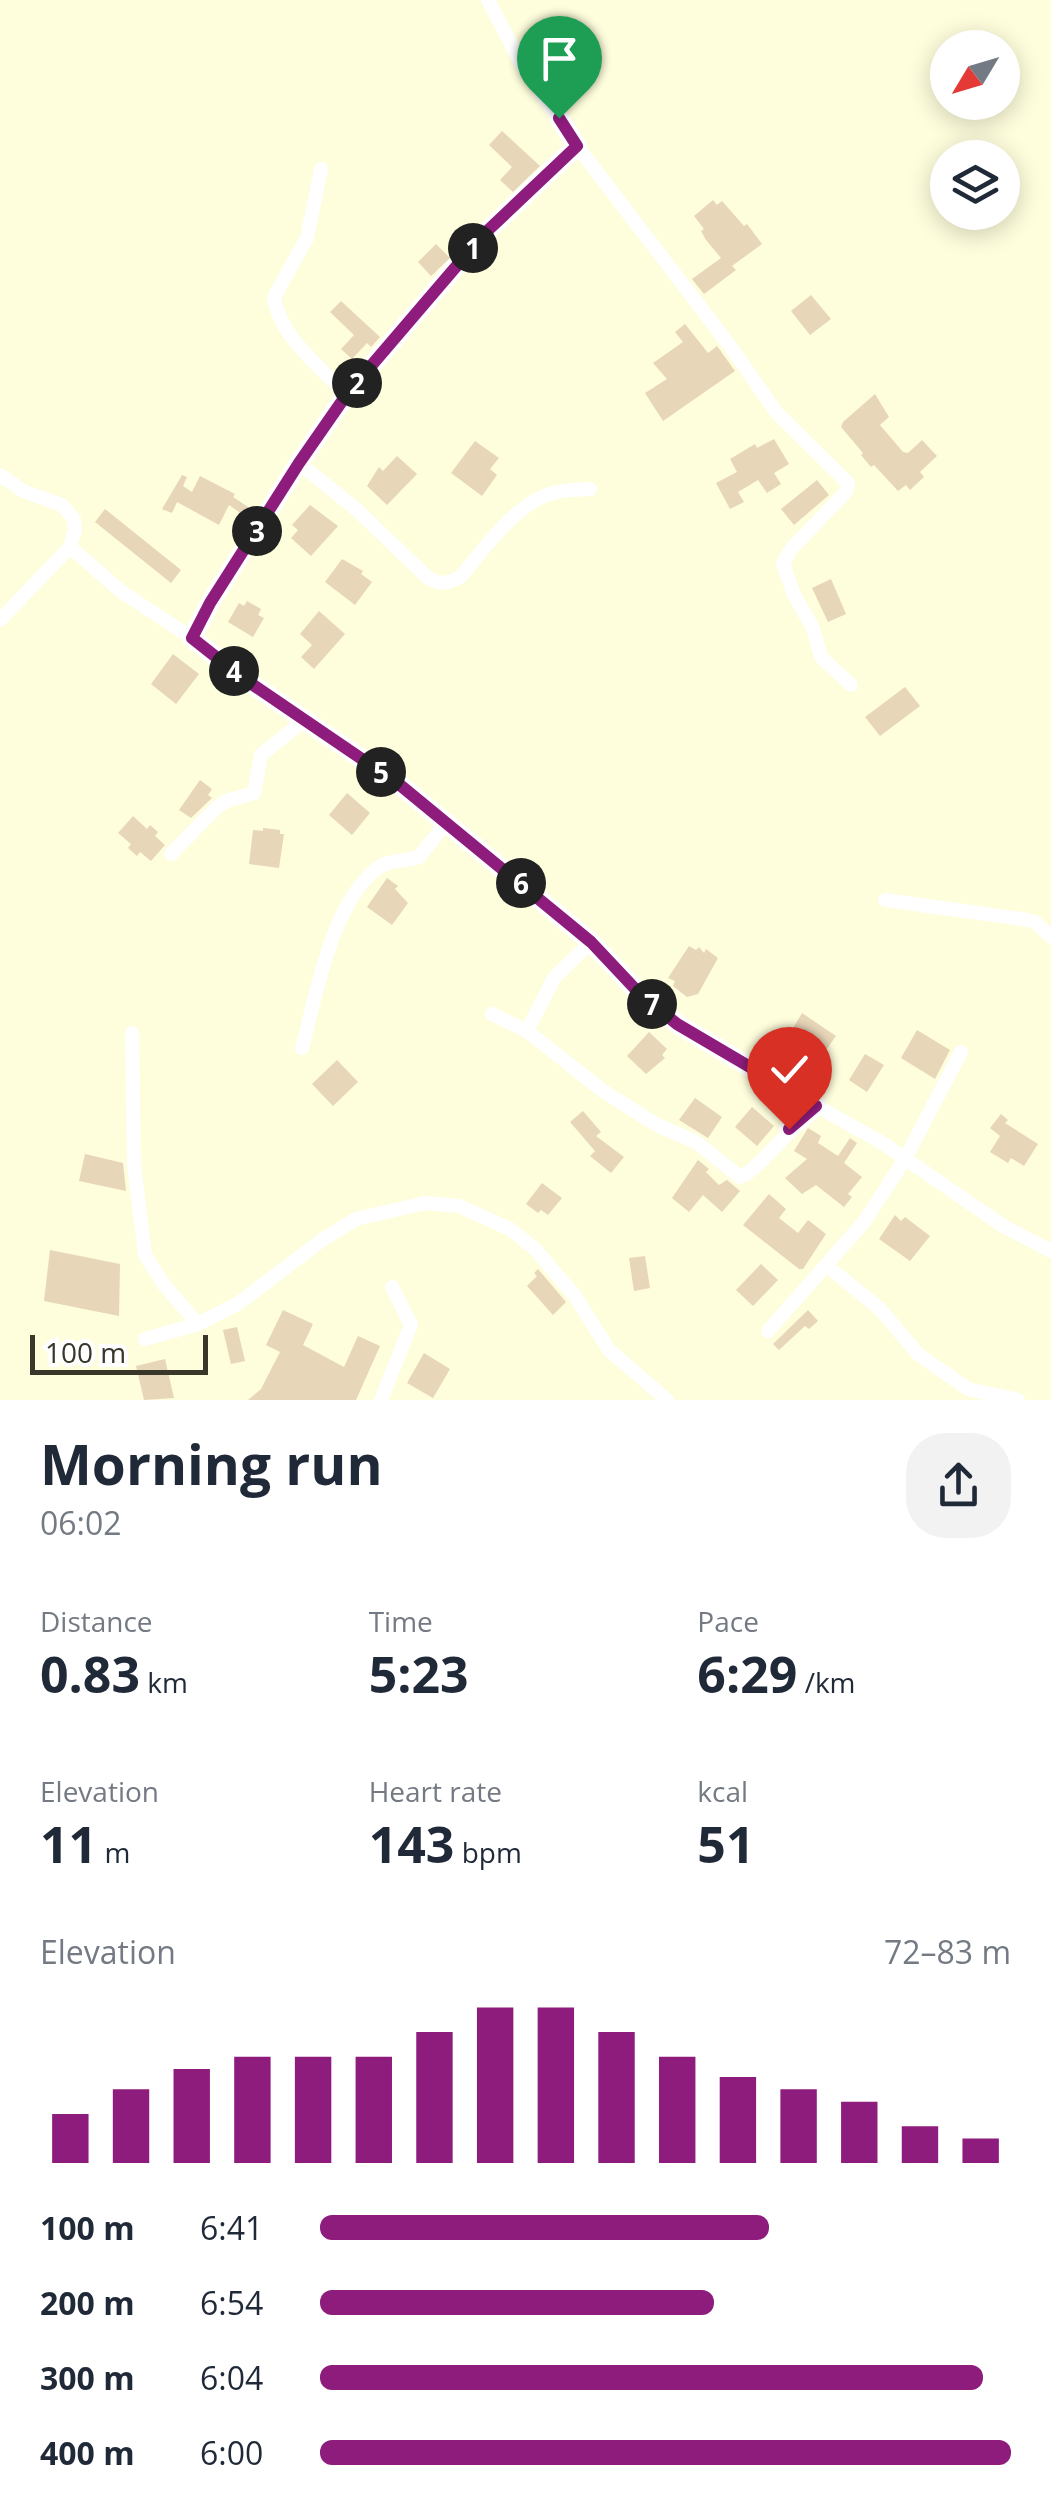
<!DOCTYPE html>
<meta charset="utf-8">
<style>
:root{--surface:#fff;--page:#f2f2f3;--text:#1f2937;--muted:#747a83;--accent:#8e1c7d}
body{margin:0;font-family:"Open Sans",sans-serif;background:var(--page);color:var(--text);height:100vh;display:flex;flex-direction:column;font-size:38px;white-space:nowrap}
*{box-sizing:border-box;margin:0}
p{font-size:32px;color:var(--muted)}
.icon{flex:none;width:55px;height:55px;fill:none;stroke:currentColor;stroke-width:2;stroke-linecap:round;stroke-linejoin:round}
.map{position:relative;height:1400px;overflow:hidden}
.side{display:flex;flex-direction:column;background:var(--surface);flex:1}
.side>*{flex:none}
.needle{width:65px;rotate:232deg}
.buttons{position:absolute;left:930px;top:30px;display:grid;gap:20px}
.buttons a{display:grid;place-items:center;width:90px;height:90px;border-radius:50%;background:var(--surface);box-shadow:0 5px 25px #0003;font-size:50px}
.scale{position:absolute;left:30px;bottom:25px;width:178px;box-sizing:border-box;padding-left:10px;border:5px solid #38372a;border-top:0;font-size:28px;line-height:35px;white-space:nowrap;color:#38372a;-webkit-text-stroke:8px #fff;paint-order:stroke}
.pin{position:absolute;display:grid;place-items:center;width:85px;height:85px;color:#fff;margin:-102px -42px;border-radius:50% 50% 50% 0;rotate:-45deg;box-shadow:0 0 10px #0007}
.pin .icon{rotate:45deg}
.km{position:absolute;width:50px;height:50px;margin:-25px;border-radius:50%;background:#222;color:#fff;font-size:28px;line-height:50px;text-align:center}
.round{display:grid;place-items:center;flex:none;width:105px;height:105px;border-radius:40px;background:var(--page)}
.head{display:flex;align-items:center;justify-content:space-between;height:170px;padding:0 40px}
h1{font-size:55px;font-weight:700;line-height:75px}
.metrics{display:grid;grid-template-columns:repeat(3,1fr);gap:15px;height:170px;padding:10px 40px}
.metrics div{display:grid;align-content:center}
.metrics b{font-size:50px;font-weight:700}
.metrics small{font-size:28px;font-weight:400}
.metrics p{font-size:28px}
.chart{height:280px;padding:20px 40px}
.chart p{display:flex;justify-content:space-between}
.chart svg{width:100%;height:180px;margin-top:10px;stroke:var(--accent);stroke-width:6}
ul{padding:0 40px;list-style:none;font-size:32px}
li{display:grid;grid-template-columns:160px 120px 1fr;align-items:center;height:75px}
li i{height:25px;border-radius:12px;background:var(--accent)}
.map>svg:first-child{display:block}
.building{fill:#e8d6b9}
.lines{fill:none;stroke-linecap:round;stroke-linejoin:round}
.minor{stroke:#fff;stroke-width:14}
.route-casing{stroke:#fff;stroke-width:20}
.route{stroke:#8e1c7d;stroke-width:12}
</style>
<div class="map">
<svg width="1051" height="1400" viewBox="0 0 1051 1400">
<rect width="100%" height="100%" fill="#fefddc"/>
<path class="building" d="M502,131L540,166L513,192L500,180L512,167L489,145Z
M713,200L717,205L722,201L744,226L747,224L762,244L732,266L736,270L704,294L692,279L721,258L706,240L701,231L704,229L694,216Z
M436,244L450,258L431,276L418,262Z
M811,295L831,319L810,335L791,311Z
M341,301L380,337L371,347L367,343L352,359L341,349L354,335L330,312Z
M685,324L708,353L717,346L735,371L663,421L645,393L667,379L653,363L683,342L675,332Z
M875,394L889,417L880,425L903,452L908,453L922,440L937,456L920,472L924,477L910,490L906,485L898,491L874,465L871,467L861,455L863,453L841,427L843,422Z
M774,439L789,464L774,473L781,484L767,493L758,480L738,492L744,502L730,509L716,483L737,472L730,459L755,444L757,448Z
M475,441L499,458L490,469L497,475L482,496L451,473Z
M397,456L417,474L387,505L367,486L379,467L383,471Z
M182,475L187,477L183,486L192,492L200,476L235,494L233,497L251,509L246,517L229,505L219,525L177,502L172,513L162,509Z
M817,480L829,495L794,525L781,509Z
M310,505L338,526L311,556L291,538L298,530L292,525Z
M105,509L181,570L171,583L95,522Z
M342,559L363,571L361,574L372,582L355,605L325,582Z
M831,579L846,614L828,622L812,588Z
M247,601L261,609L258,615L264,618L253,637L228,622L239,603L244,606Z
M319,611L345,634L314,669L301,657L312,645L300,634Z
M173,654L199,674L176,704L151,684Z
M905,687L920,706L880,736L865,717Z
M200,780L212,789L208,795L212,798L191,818L179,810Z
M347,793L370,813L352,835L329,815Z
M133,816L147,829L150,825L158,832L155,836L165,845L151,861L140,852L137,856L128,848L131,844L118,833Z
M263,828L280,830V834H284L279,868L249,864L253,830L263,831Z
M387,878L398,886L395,889L408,903L392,925L367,907Z
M689,946L696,950L699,947L704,953L706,949L718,958L698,994L687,997L673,986L675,981L668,978Z
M802,1013L836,1036L826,1050L793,1028Z
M917,1030L950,1050L935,1079L901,1058Z
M649,1032L667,1049L662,1055L665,1058L646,1074L627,1056Z
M865,1054L884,1065L867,1092L849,1080Z
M337,1060L358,1082L333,1106L312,1084Z
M695,1098L722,1117L708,1138L679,1120Z
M752,1107L774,1126L757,1146L735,1127Z
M583,1111L601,1132L596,1136L624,1157L611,1173L590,1156L595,1151L570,1122Z
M1001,1114L1008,1120L1005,1123L1038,1144L1024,1166L1011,1158L1008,1163L990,1152L1000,1136L990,1128Z
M808,1128L821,1136L818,1143L838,1156L850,1138L857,1143L844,1163L862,1177L848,1194L852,1197L844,1207L816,1185L802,1194L785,1178L807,1159L794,1151Z
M85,1154L123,1163L126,1191L79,1181Z
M698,1160L709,1169L706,1172L719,1185L727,1180L740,1191L722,1212L703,1195L689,1212L672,1198Z
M542,1183L562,1198L548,1215L541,1210L538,1213L526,1204Z
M769,1194L786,1209L779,1218L798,1233L808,1220L826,1234L803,1269H799L743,1225Z
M895,1215L901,1221L905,1217L930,1236L910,1261L879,1239Z
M50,1250L120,1264L119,1316L44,1301Z
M645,1256L650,1288L634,1291L629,1258Z
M761,1264L778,1280L753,1306L736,1290Z
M538,1269L566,1302L553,1315L527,1286L537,1276L534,1273Z
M283,1310L313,1324L303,1345L344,1367L358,1336L380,1346L356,1400H248L261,1389L280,1352L266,1345Z
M808,1310L818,1321L809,1329L805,1326L779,1350L773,1344Z
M237,1327L245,1361L231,1364L223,1330Z
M424,1353L450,1369L433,1398L407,1383Z
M165,1359L174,1398L144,1400L136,1366Z"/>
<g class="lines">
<path class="minor" d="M488,0L522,65L577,146L733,350L776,412L848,483L846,492L792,548L783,563L794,595L813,628L821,657L851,685
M321,169L307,238L274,297C279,336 321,368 347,395
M299,463L357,510L428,578C441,585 449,584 461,576C484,550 509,512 542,497C557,490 574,490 590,489
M0,475L23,491L62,505L74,519L75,530L70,547L0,620
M70,547L122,592L192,638L303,721L400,785L591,942L639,993L677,1024L739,1062L884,1144L1003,1226L1051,1251
M192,638L210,603L299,463L347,395L484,234L577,146
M171,854L217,807L226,801L254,793L261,755L303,721
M885,900L1022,919L1035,922L1051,937
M492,1014L527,1031L603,1091L657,1125L696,1142L740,1177C756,1173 796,1121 816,1106
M527,1031L554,978L591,942
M132,1033L134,1165L145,1255L165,1286L198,1324
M302,1048C317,993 330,909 375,870C388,859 404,862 419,857L446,823
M826,1265L880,1309L918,1354L968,1389L1018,1400
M768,1331L864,1222L905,1159L961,1052
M145,1339L198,1324L239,1303L322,1240L356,1219L425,1203L459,1206L510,1229L535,1249L575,1296L609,1350L667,1400
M381,1400L411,1325L392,1287"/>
</g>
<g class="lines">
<g class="route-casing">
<path id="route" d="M559,118L577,146L484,234L347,394L299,463L210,603L192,638L240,676L400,785L591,942L639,993L677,1024L816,1106L789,1129"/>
</g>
<use href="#route" class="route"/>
</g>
</svg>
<div class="buttons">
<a><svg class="needle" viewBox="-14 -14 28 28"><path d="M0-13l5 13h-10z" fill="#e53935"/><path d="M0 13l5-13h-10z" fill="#747a83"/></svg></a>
<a><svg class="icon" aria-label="layers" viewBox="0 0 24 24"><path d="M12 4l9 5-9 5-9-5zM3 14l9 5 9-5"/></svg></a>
</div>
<div class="scale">100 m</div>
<div class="pin" style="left:559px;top:118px;background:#1e9e55"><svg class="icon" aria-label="arrive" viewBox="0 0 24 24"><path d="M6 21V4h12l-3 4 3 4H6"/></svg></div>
<div class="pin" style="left:789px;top:1129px;background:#d93025"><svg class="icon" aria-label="check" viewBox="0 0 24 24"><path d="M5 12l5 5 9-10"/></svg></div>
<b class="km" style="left:473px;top:248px">1</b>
<b class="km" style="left:357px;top:383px">2</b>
<b class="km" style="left:257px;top:531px">3</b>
<b class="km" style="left:234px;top:671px">4</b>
<b class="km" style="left:381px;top:772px">5</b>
<b class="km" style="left:521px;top:883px">6</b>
<b class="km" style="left:652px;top:1004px">7</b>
</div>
<section class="side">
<div class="head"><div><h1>Morning run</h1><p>06:02</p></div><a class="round"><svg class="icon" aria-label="share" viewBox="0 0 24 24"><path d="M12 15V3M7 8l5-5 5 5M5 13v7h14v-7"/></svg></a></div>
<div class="metrics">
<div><p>Distance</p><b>0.83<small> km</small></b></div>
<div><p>Time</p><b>5:23</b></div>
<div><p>Pace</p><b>6:29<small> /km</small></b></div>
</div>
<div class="metrics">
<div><p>Elevation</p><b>11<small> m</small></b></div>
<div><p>Heart rate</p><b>143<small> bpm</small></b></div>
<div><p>kcal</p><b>51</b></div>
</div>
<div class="chart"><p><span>Elevation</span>72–83 m</p>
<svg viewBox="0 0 160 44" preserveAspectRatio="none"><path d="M5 44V32M15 44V26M25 44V21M35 44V18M45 44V18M55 44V18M65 44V12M75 44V6M85 44V6M95 44V12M105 44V18M115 44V23M125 44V26M135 44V29M145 44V35M155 44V38"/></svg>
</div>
<ul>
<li><b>100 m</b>6:41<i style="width:65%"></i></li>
<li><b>200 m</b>6:54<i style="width:57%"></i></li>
<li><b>300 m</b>6:04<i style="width:96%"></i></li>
<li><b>400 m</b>6:00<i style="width:100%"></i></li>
</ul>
</section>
